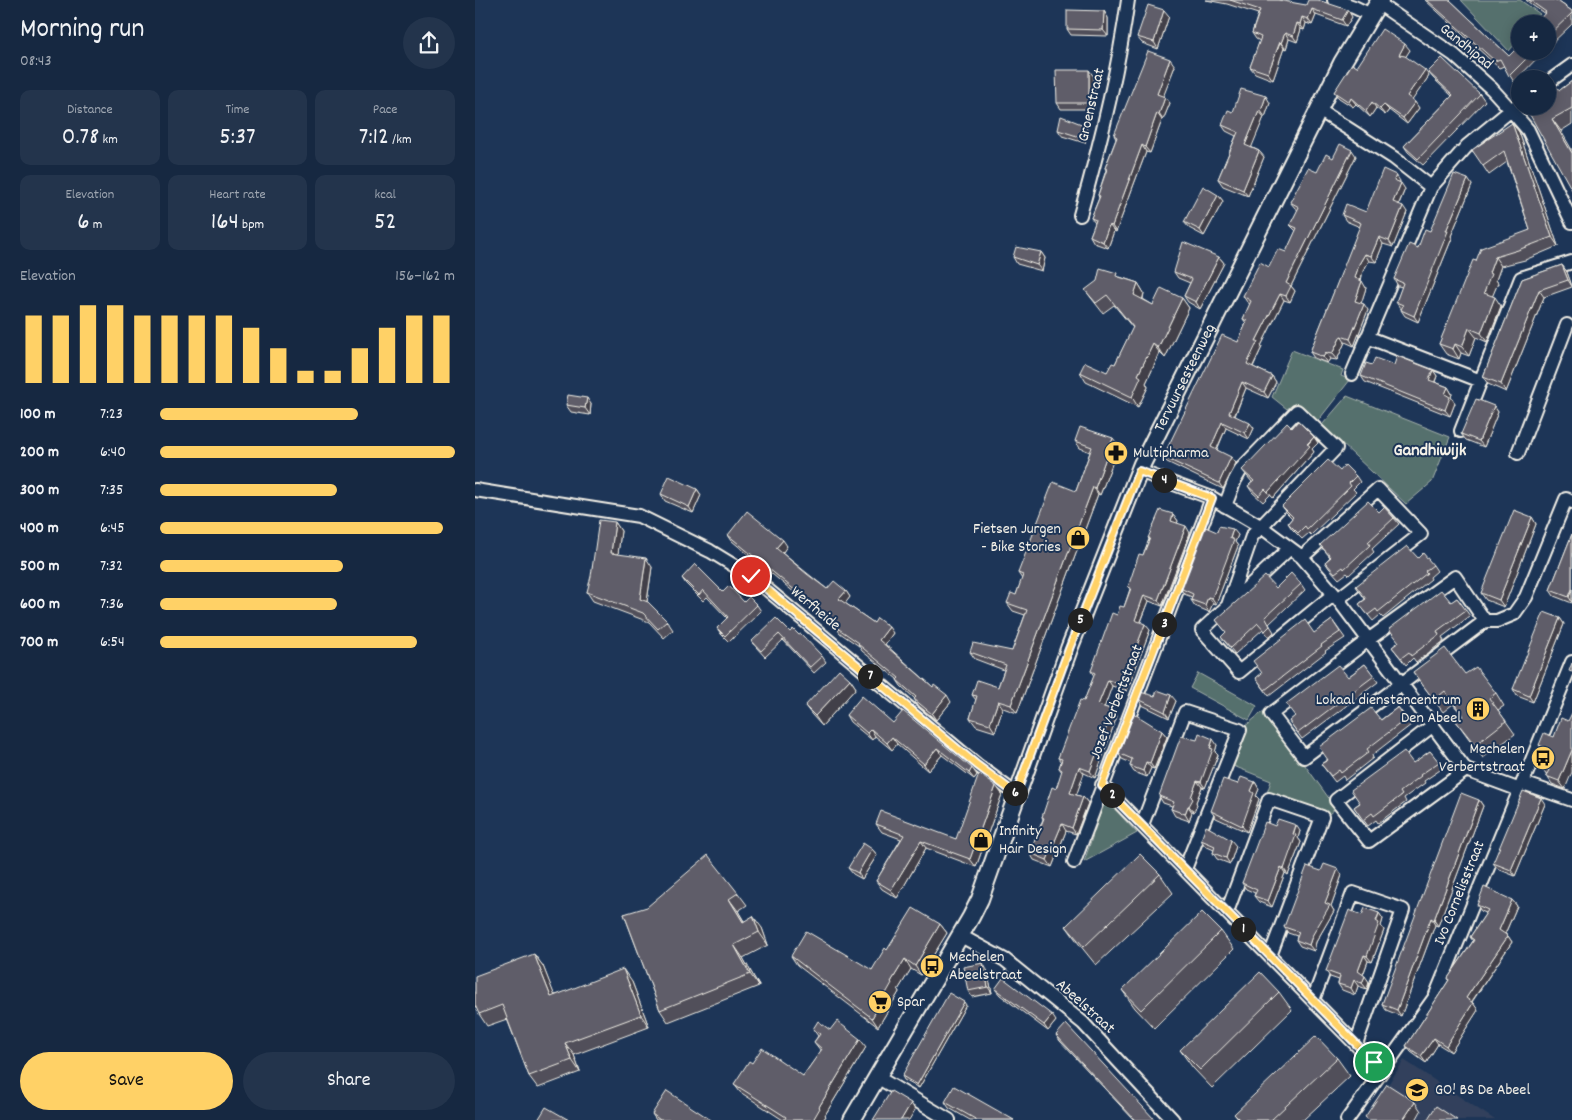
<!DOCTYPE html>
<meta charset="utf-8">
<style>
:root{--surface:#162841;--page:#23344c;--text:#f1f3f6;--muted:#9ea6b1;--line:#35445a;--accent:#ffd166}
body{margin:0;font-family:Dekko,sans-serif;background:var(--page);color:var(--text);height:100vh;display:flex;flex-direction:column;font-size:19px;white-space:nowrap}
*{box-sizing:border-box;margin:0}
p{font-size:16px;color:var(--muted)}
.icon{flex:none;width:28px;height:28px;fill:none;stroke:currentColor;stroke-width:2;stroke-linecap:round;stroke-linejoin:round}
.map{position:relative;flex:1;overflow:hidden}
.panel{display:flex;flex-direction:column;background:var(--surface);width:475px}
.panel>*{flex:none}
.controls{position:absolute;left:1036px;top:15px;display:grid;gap:10px}
.controls a{display:grid;place-items:center;width:45px;height:45px;border-radius:50%;background:var(--surface);box-shadow:0 2px 12px #0003,0 0 0 1px var(--line);font-size:25px}
.pin{position:absolute;display:grid;place-items:center;width:42px;height:42px;color:#fff;margin:-21px;border:2px solid #fff;border-radius:50%;box-shadow:0 1px 5px #0007}
.km{position:absolute;width:25px;height:25px;margin:-12px;border-radius:50%;background:#222;color:#fff;font-size:14px;line-height:25px;text-align:center}
.round{display:grid;place-items:center;flex:none;width:52px;height:52px;border-radius:26px;background:var(--page)}
.summary{display:flex;align-items:center;justify-content:space-between;height:85px;padding:0 20px}
h1{font-size:28px;font-weight:600;line-height:38px}
.stats{display:grid;grid-template-columns:repeat(3,1fr);gap:8px;height:85px;padding:5px 20px}
.stats div{display:grid;align-content:center;border-radius:10px;background:var(--page);text-align:center}
.stats b{font-size:25px;font-weight:600}
.stats small{font-size:14px;font-weight:400}
.stats p{font-size:14px}
.chart{height:140px;padding:10px 20px}
.chart p{display:flex;justify-content:space-between}
.chart svg{width:100%;height:90px;margin-top:5px;stroke:var(--accent);stroke-width:6}
.cta{display:flex;gap:10px;margin-top:auto;padding:10px 20px}
.cta a{flex:1;height:58px;border-radius:30px;background:var(--accent);color:#111;font-size:20px;font-weight:600;line-height:58px;text-align:center}
.cta a+a{background:var(--page);color:var(--text)}
ul{padding:0 20px;list-style:none;font-size:16px}
li{display:grid;grid-template-columns:80px 60px 1fr;align-items:center;height:38px}
li i{height:12px;border-radius:6px;background:var(--accent)}
main{display:flex;flex:1;min-height:0}
.map>svg:first-child{display:block}
.built{fill:#30415c}
.green{fill:#55706d;stroke:#a4b0aa}
.lines{fill:none;stroke-linecap:round;stroke-linejoin:round}
.minor-casing{stroke:#f4f1e8;stroke-width:16}
.tertiary-casing{stroke:#f4f1e8;stroke-width:20}
.minor{stroke:#1d3557;stroke-width:12}
.tertiary{stroke:#1d3557;stroke-width:16}
.wall{fill:#51505a;stroke:#f4f1e8}
.shaded-wall{fill:#42414a;stroke:#f4f1e8}
.building{fill:#5e5d69;stroke:#f4f1e8}
.route-casing{stroke:#fff;stroke-width:10}
.route{stroke:#ffd166;stroke-width:6}
.labels{text-anchor:middle;dominant-baseline:central;stroke-width:4;stroke-linejoin:round;paint-order:stroke}
.street-label{font-size:16px;fill:#f4f1e8;stroke:#1d3557}
.poi-label{font-size:16px;fill:#f4f1e8;stroke:#1d3557;text-anchor:start}
.neighbourhood-label{font-size:18px;font-weight:bold;fill:#f4f1e8;stroke:#1d3557}
</style>
<main>
<section class="panel">
<div class="summary"><div><h1>Morning run</h1><p>08:43</p></div><a class="round"><svg class="icon" aria-label="share" viewBox="0 0 24 24"><path d="M12 15V3M7 8l5-5 5 5M5 13v7h14v-7"/></svg></a></div>
<div class="stats">
<div><p>Distance</p><b>0.78<small> km</small></b></div>
<div><p>Time</p><b>5:37</b></div>
<div><p>Pace</p><b>7:12<small> /km</small></b></div>
</div>
<div class="stats">
<div><p>Elevation</p><b>6<small> m</small></b></div>
<div><p>Heart rate</p><b>164<small> bpm</small></b></div>
<div><p>kcal</p><b>52</b></div>
</div>
<div class="chart"><p><span>Elevation</span>156–162 m</p>
<svg viewBox="0 0 160 44" preserveAspectRatio="none"><path d="M5 44V11M15 44V11M25 44V6M35 44V6M45 44V11M55 44V11M65 44V11M75 44V11M85 44V17M95 44V27M105 44V38M115 44V38M125 44V27M135 44V17M145 44V11M155 44V11"/></svg>
</div>
<ul>
<li><b>100 m</b>7:23<i style="width:67%"></i></li>
<li><b>200 m</b>6:40<i style="width:100%"></i></li>
<li><b>300 m</b>7:35<i style="width:60%"></i></li>
<li><b>400 m</b>6:45<i style="width:96%"></i></li>
<li><b>500 m</b>7:32<i style="width:62%"></i></li>
<li><b>600 m</b>7:36<i style="width:60%"></i></li>
<li><b>700 m</b>6:54<i style="width:87%"></i></li>
</ul>
<div class="cta"><a>Save</a><a>Share</a></div>
</section>
<div class="map">
<svg width="1097" height="1120" viewBox="0 0 1097 1120">
<rect width="100%" height="100%" fill="#1d3557"/>
<filter id="ink" filterUnits="userSpaceOnUse"><feTurbulence type="fractalNoise" baseFrequency=".02" numOctaves="2"/><feDisplacementMap in="SourceGraphic" scale="10" xChannelSelector="R" yChannelSelector="G"/><feConvolveMatrix kernelMatrix="1 2 1 2 8 2 1 2 1" color-interpolation-filters="sRGB"/></filter>
<g filter="url(#ink)">
<path class="built" d="M929,1060L1020,1120H890Z"/>
<path class="green" d="M986,0H1045L1065,14L1057,24H1045V38L1034,51Z
M817,350L868,370L866,376L875,380L842,422L820,403L812,409L797,397Z
M872,396L975,437L957,482L931,504L847,425Z
M723,673L782,706L774,720L715,688Z
M790,710L861,808L854,814L792,793L796,781L756,765L769,727Z
M634,803L662,833L609,862L628,805Z"/>
<g class="lines">
<g class="minor-casing">
<path id="minor" d="M859,0L879,7L896,15
M1072,83L1097,65
M1045,103L1036,110L1053,130L1097,222
M844,110L919,158L956,187
M605,215C625,145 643,73 653,0
M892,337L1006,381
M877,374L956,187L992,146L1036,110L1017,89L979,55L903,3
M986,431L1046,278L1097,262
M1043,453L1092,325
M664,471L737,498L785,526L827,557L859,594L991,770L1045,790
M0,490L164,516L235,551L276,576L502,765L541,794
M750,506L760,480L767,468L822,411L861,448L777,536L752,608
M815,548L727,630L764,672L859,594
M827,557L903,489L946,534L863,599
M980,577L1010,621L829,757L796,714L893,640Z
M1010,621H1022L1039,614L1051,597L1091,499L1097,502
M957,726L861,800L894,841L991,770
M1048,783L1097,800
M627,785L907,1071
M667,825L710,712L765,730L710,869
M599,862L737,498
M752,912L794,799L847,817L795,956
M486,936L530,960L608,1023L698,1120
M838,1000L878,893L928,910L881,1044
M402,1077L474,1120
M872,1120L960,997L1097,662"/>
</g>
<g class="tertiary-casing">
<g id="tertiary">
<path id="s1" d="M377,1120L496,917L505,899L594,649L667,464L867,63L905,0"/>
</g>
</g>
<use href="#minor" class="minor"/>
<use href="#tertiary" class="tertiary"/>
</g>
<path class="wall" d="M731,0H805L877,17L871,26L841,15L837,25L831,23L829,30L826,29L822,42L814,39L811,49L809,48L798,80L780,73L775,67L785,41L781,39L777,33L783,14L752,4Z
M950,0H975L1034,56L1045,51H1069L1039,82L1029,66L1024,68Z
M1051,0H1081L1097,11V24L1072,48V24L1070,14L1057,5Z
M629,11L633,18V36L596,35L592,29Z
M694,16L683,49L667,43L662,37Z
M935,50L930,57L954,76L937,100L944,108L932,124L914,110L910,115L901,108L895,117L881,104L878,107L864,98L859,92L882,67Z
M700,66L688,96L695,103L688,120H687L675,153L671,152L641,232L639,231L633,248L619,243L615,236L620,223L616,218L624,198L623,195L631,170L630,168L641,139L639,135Z
M953,72L1005,94L1010,101L948,165L933,152L929,146L977,96L958,78Z
M619,77V109H586L582,103Z
M1097,81V124L1086,131L1050,106L1085,90Z
M795,103L790,117H789L776,147L784,151L789,157L773,196L748,186L743,179L761,136L751,131L747,125L758,112Z
M1037,123L1044,132L1083,246L1050,260L1026,266L1021,280L1023,283L1017,296L1026,306L1012,342L1001,337L994,356L986,353L984,359L971,354L964,344L1001,261L1055,230L1032,162L1014,175L1008,166Z
M609,125L613,131L610,143L587,136L583,130Z
M881,156L816,286L820,291L815,302L809,300L786,346L787,347L778,367L797,376L801,382L793,398L771,388L760,416L779,428L774,439L751,428L742,450L761,463L748,489L692,462L688,457L763,342L771,323L768,319L775,304L772,302L768,296L794,267L811,252L821,231L815,225L823,210L820,208L815,202L842,172L858,158Z
M925,181L924,183L930,189L924,204L932,212L918,247L908,244L901,262L894,261L888,271L886,281L891,288L886,303L893,310L879,346L870,342L862,360L855,359L852,363L839,358L835,352L885,227L871,221L867,215L891,212Z
M997,185L976,236L977,238L943,322L930,316L926,310L927,309L925,308L921,302L927,287L923,286L919,279L955,231Z
M743,195L748,201L729,236L714,228L709,222Z
M566,252L570,258L567,271L542,264L538,257Z
M744,257L749,263L725,309L713,302L709,296L715,283L703,278L699,272Z
M1087,265L1092,272L1097,287L1069,297L1031,392L1013,384L1008,377L1047,279Z
M645,277L663,283L669,293L668,299L678,305L707,298L714,308L690,358L685,353L671,383L673,387L663,407L611,382L605,372H632L640,364L658,328L639,305L628,313L610,290Z
M897,365H919L958,370L962,376L960,382L973,387L977,394L976,397L980,403L975,416L890,382L886,376Z
M116,404L115,415L96,412L91,405Z
M1019,406L1023,412L1009,447L991,440L986,434Z
M817,428L839,437L843,443L837,449L839,452L798,498L795,495L788,502L777,492L773,486L777,482L767,470Z
M600,441L644,446L625,495L623,494L542,713L528,708L520,732L501,726L495,718L501,700L497,695L523,687L529,670L500,659L495,652L537,651L550,615L538,611L532,603L541,595L547,579L543,573L601,491L615,452L605,448Z
M865,471L881,476L885,482L878,489L881,492L836,535L834,533L827,539L817,529L813,523L817,518L811,512L807,506Z
M222,489L226,495L218,513L190,501L186,494Z
M904,512L919,518L924,524L897,549L899,552L874,575L872,573L864,579L854,568L850,562L855,557L845,545Z
M698,514L703,521L702,523L715,533L687,606L674,601L666,622L675,630L652,691L637,686L629,707L638,710L642,716L620,778L609,773L601,795L608,797L613,803L601,834L591,831L577,867L559,860L555,853L568,819L567,817L581,789L587,772L584,768L586,762L583,758L609,701L619,676L616,671L642,615L649,607L655,589L653,587L668,555L674,539L673,538Z
M1057,517L1061,524L1029,607L1011,600L1006,593Z
M140,522L146,531L143,554L177,567L172,602L192,621L198,630L189,638L174,622L118,601L112,592Z
M742,532L763,535L760,542L763,546L741,604L738,603L734,612L720,606L716,600L717,597L709,594L705,588Z
M1097,534V603L1079,596L1075,590Z
M253,535L312,546L307,553L352,589L371,591L375,597L370,603L399,623L418,633L410,644L458,687L476,702L461,720L444,706L439,699H440L426,686L422,680V679L387,651L384,646L365,633L361,627L257,541Z
M943,558L958,565L962,571L955,577L956,579L908,618L905,615L898,621L884,604L890,599L881,586Z
M207,578L248,592L269,602L282,605L286,611L254,642L246,634L242,628L252,618L232,597L228,601L211,584Z
M826,584L830,590L794,624L799,632L794,637L788,629L760,654L746,637L751,632L741,620L801,588Z
M982,598L995,616L967,637L969,641L941,662L938,658L931,665L917,647Z
M1085,618L1089,624L1058,702L1042,696L1038,689Z
M857,620L870,638L850,651L851,652L794,696L781,678Z
M315,632L324,635L347,656L351,662L339,673L308,640L290,657L281,647L277,641Z
M890,664L903,682L827,739L814,721Z
M938,672L990,674L1021,693L1029,706L1023,710L1040,734L1008,758L981,721L988,716L978,704L968,712Z
M375,679L381,688L347,726L337,715L330,706Z
M680,696L701,701L694,718L667,705L663,699Z
M923,707L936,725L897,755L898,758L870,780L868,776L860,782L846,764Z
M371,715L418,723L497,768L502,775L499,779L467,755L453,771L422,744L417,750L400,736L397,740L375,722Z
M1093,721L1090,789L1077,784L1066,767L1072,754L1070,753L1064,745L1079,737Z
M687,731L692,737L679,769L676,768L672,777L659,772L655,766L656,763L647,759L643,753Z
M722,740L742,745L740,752L743,755L730,788L727,787L721,802L722,805L719,812H717L714,821L700,816L696,809L697,806L688,803L684,796Z
M955,751L968,768L949,781L950,783L929,798L931,802L903,823L901,820L893,826L879,807Z
M780,782L784,789L781,796L784,799L772,832L741,818L736,811L763,784Z
M521,786L527,794L501,867L451,848L422,898L407,889L401,881L426,839L407,832L401,824L481,839Z
M1004,800L1008,806L963,926L960,925L926,1016L911,1010L907,1004Z
M1070,804L1040,876L1023,869L1018,863Z
M800,826L825,831L823,838L826,842L813,875L810,873L797,907L784,902L779,896L780,893L771,889L767,883Z
M726,840L761,846L755,864L742,859L738,853L739,850L730,846Z
M397,849L402,855L387,879L378,874L373,868Z
M846,871L867,875L856,906L859,911L841,942L839,951L825,946L821,940L822,936L813,933L809,927Z
M685,874L698,893L621,965L604,944L591,926Z
M263,893L272,905L263,911L269,921L287,928L293,945L268,958L284,986L193,1022L185,1010L149,914Z
M1037,900L1042,906L1030,934L1033,936L1037,942L997,1002L1003,1010L976,1052L963,1044L951,1063L936,1052L931,1046L974,980L973,978L998,941L995,937L1011,913L1006,911L1002,905Z
M904,913L908,919L906,926L909,930L897,962L893,961L888,975L894,982L892,989L883,986L880,995L867,990L863,984L864,980L855,977L851,971L887,915Z
M465,924L472,933L446,975L436,969L423,990L424,992L403,1027L322,965L316,956L397,970L412,950Z
M746,931L759,949L679,1028L660,1008L647,990Z
M59,954L68,966L79,995L157,982L174,1027L99,1055L105,1072L63,1088L54,1076L32,1019L12,1026L4,1014Z
M512,970L517,993L497,997L493,991Z
M520,989L581,1021L573,1031L525,995Z
M804,992L817,1010L737,1088L718,1068L705,1050Z
M491,1005L444,1088L429,1080L427,1076Z
M338,1029L355,1030L391,1047L350,1115L351,1116L348,1120H308L265,1092L259,1084L277,1063L328,1076L346,1051L339,1042L343,1036Z
M581,1035L680,1120H659L585,1041Z
M862,1058L875,1076L828,1120H764L759,1114Z
M470,1102L539,1120H495L474,1108Z
M177,1114L236,1120H181Z"/>
<path class="shaded-wall" d="M837,9L841,15L837,25L833,19Z
M689,10L694,16L683,49L679,42Z
M873,10L877,17L871,26L867,20Z
M629,11L633,18V36L628,30Z
M827,17L831,23L829,30L825,24Z
M822,23L826,29L822,42L818,36Z
M810,33L814,39L811,49L806,43Z
M805,42L809,48L798,80L793,73Z
M930,44L935,50L928,61L924,55Z
M695,59L700,66L687,100L682,94Z
M614,70L619,77V109L614,103Z
M950,70L954,76L936,102L932,96Z
M791,96L795,103L790,117L786,111Z
M690,97L695,103L688,120L684,114Z
M876,98L881,104L878,107L874,102Z
M897,102L901,108L895,117L891,111Z
M940,102L944,108L932,124L928,118Z
M909,105L914,110L910,115L905,109Z
M784,111L789,117L775,151L770,145Z
M682,113L687,120L675,153L670,147Z
M1077,119L1086,131L1097,150V153Z
M1037,123L1044,132L1083,246L1077,237Z
M609,125L613,131L610,143L605,137Z
M667,145L671,152L641,232L637,226Z
M877,150L881,156L816,286L820,291L815,302L811,296V283Z
M784,151L789,157L773,196L768,190Z
M921,175L925,181L923,186L919,180Z
M993,179L997,185L976,236L977,238L943,322L939,316L971,231Z
M926,183L930,189L922,208L918,202Z
M743,195L748,201L729,236L725,230Z
M928,206L932,212L918,247L914,241Z
M634,225L639,231L633,248L628,242Z
M904,237L908,244L901,262L896,256Z
M566,252L570,258L567,271L562,265Z
M890,254L894,261L888,271L884,285L880,278L884,264Z
M744,257L749,263L725,309L721,302Z
M1020,257L1026,266L1021,280L1023,283L1015,302L1009,293L1014,273Z
M1087,265L1092,272L1097,286L1093,280Z
M887,281L891,288L885,307L880,301Z
M663,283L669,293L666,305L659,295Z
M1064,290L1069,297L1031,392L1026,384Z
M805,294L809,300L786,346L787,347L776,370L772,364L781,341Z
M1020,297L1026,306L1012,342L1006,333Z
M707,298L714,308L690,358L683,348Z
M889,304L893,310L879,346L875,339Z
M994,328L1001,337L994,356L987,347Z
M866,336L870,342L862,360L857,354Z
M678,344L685,353L671,383L673,387L663,407L657,397L663,375Z
M980,344L986,353L984,359L978,349Z
M851,353L855,359L852,363L848,357Z
M958,370L962,376L958,386L954,380Z
M797,376L801,382L793,398L789,392Z
M767,382L771,388L758,419L754,413Z
M973,387L977,394L976,397L980,403L975,416L970,410V394Z
M112,398L116,404L115,415L110,408Z
M1019,406L1023,412L1009,447L1004,441Z
M747,422L751,428L740,453L736,447Z
M775,423L779,428L774,439L770,433Z
M839,437L843,443L837,449L839,452L798,498L793,492Z
M638,438L644,446L625,495L620,488Z
M756,457L761,463L748,489L744,483Z
M618,487L623,494L542,713L536,705Z
M222,489L226,495L218,513L214,507Z
M698,514L703,521L701,527L696,521Z
M1057,517L1061,524L1029,607L1024,600Z
M140,522L146,531L142,562L136,553Z
M711,526L715,533L687,606L683,600Z
M758,529L763,535L760,542L763,546L741,604L737,598Z
M308,540L312,546L306,555L301,548Z
M171,558L177,567L171,608L165,599Z
M1097,589V602L1094,597Z
M371,591L375,597L369,605L364,599Z
M669,595L674,601L664,626L660,620Z
M733,597L738,603L734,612L730,605Z
M1085,618L1089,624L1058,702L1054,696Z
M670,624L675,630L652,691L647,685Z
M414,627L418,633L409,646L404,640Z
M375,679L381,688L347,726L340,716Z
M633,680L637,686L628,711L623,705Z
M472,695L476,702L461,720L457,714Z
M696,695L701,701L694,718L690,712Z
M523,701L528,708L520,732L515,724Z
M638,710L642,716L620,778L615,771Z
M396,729L400,736L397,740L392,733Z
M687,731L692,737L679,769L675,763Z
M417,737L422,744L417,750L412,743Z
M738,739L742,745L740,752L743,755L730,788L726,782Z
M462,748L467,755L453,771L449,764Z
M1097,750V772L1090,789L1084,781Z
M671,762L676,768L672,777L668,771Z
M604,767L609,773L600,799L595,793Z
M497,768L502,775L499,779L494,773Z
M722,781L727,787L721,802L722,805L719,812L714,806L716,797Z
M780,782L784,789L781,796L784,799L772,832L767,826L776,791Z
M521,786L527,794L501,867L495,859Z
M608,797L613,803L601,834L597,828Z
M1066,798L1070,804L1040,876L1036,870Z
M1004,800L1008,806L963,926L959,920Z
M713,806L717,812L714,821L710,814Z
M587,824L591,831L577,867L572,860Z
M821,825L825,831L823,838L826,842L813,875L809,869Z
M756,840L761,846L755,864L751,858Z
M446,841L451,848L422,898L416,890Z
M397,849L402,855L387,879L383,873Z
M806,867L810,873L797,907L793,901Z
M863,869L867,875L856,906L859,911L841,942L839,951L834,945L837,936Z
M254,899L263,911L276,934L268,922Z
M1037,900L1042,906L1029,936L1024,930Z
M904,913L908,919L906,926L909,930L897,962L892,956Z
M278,916L287,928L293,945L284,932Z
M956,918L960,925L926,1016L922,1010Z
M465,924L472,933L446,975L440,966Z
M1033,936L1037,942L995,1004L991,998Z
M259,945L268,958L284,986L275,974Z
M59,954L68,966L85,1009L76,997Z
M889,955L893,961L887,977L883,971Z
M430,959L436,969L423,990L424,992L403,1027L397,1018L416,982Z
M508,963L512,970L517,993L513,987Z
M148,969L157,982L174,1027L166,1015Z
M890,976L894,982L892,989L887,983Z
M879,980L883,986L880,995L876,988Z
M489,1002L491,1005L444,1088L442,1085Z
M998,1003L1003,1010L976,1052L971,1046Z
M577,1015L581,1021L573,1031L569,1025Z
M959,1038L963,1044L951,1063L946,1056Z
M385,1039L391,1047L350,1115L351,1116L348,1120H338L344,1107Z
M90,1043L99,1055L105,1072L97,1060Z
M940,1102L946,1111L941,1120H928Z
M436,1103L440,1110L434,1120H426Z"/>
<path class="building" d="M755,0H803L831,5L833,0H843L873,10L867,20L837,9L833,19L827,17L825,24L822,23L818,36L810,33L806,43L805,42L793,73L775,67L786,37L777,33L785,10Z
M952,0H975L1034,56L1045,45V51H1059L1034,76L1025,59L1020,61Z
M1054,0H1081L1097,11V13L1072,37V24H1060L1071,12Z
M673,5L689,10L679,42L662,37Z
M592,10L629,11L628,30L592,29Z
M907,29L930,44L924,55L930,56L950,70L932,96L940,102L928,118L909,105L905,109L897,102L891,111L876,98L874,102L859,92L877,64L882,67Z
M673,51L695,59L682,94L690,97L684,114L682,113L670,147L667,145L637,226L634,225L628,242L615,236L621,220L616,218L625,196L623,195L632,169L630,168L642,137L639,135Z
M967,58L1005,94L943,159L929,146L978,95L953,72Z
M581,70H614V103H582Z
M1097,81V108L1077,119L1097,153V190L1050,106H1072V92L1081,87L1085,90Z
M766,89L791,96L786,111H784L770,145L784,151L768,190L743,179L763,132L747,125L753,110L758,112Z
M586,116L609,125L605,137L583,130Z
M1037,123L1077,237L1043,250L1020,257L1014,273L1016,274L1009,293L1020,297L1006,333L994,328L987,347L980,344L978,349L964,344L998,260L1001,261L1006,248L1055,230L1029,151L1008,166L997,150Z
M865,144L877,150L811,283L816,286L811,296L805,294L781,341H783L772,364L797,376L789,392L767,382L754,413L775,423L770,433L747,422L736,447L756,457L744,483L688,457L747,335L763,342L772,321L768,319L776,301L768,296L785,262L794,267L803,249L811,252L822,228L815,225L824,207L815,202L833,168L842,172L851,154L858,158Z
M908,169L921,175L919,180L926,183L918,202L928,206L914,241L904,237L896,256L890,254L884,264L880,278L887,281L880,301L889,304L875,339L866,336L857,354L851,353L848,357L835,352L886,223L867,215L871,204L891,212Z
M979,174L993,179L971,231H973L939,316L926,310L928,305L921,302L928,283L919,279L934,244L943,248L950,229L955,231Z
M728,186L743,195L725,230L709,222Z
M708,242L744,257L721,302L709,296L717,279L699,272Z
M541,247L566,252L562,265L538,257Z
M1087,265L1093,280L1064,290L1026,384L1008,377L1047,279Z
M625,268L642,273L641,276L663,283L659,295L678,305L686,288L707,298L683,348L678,344L663,375L666,377L657,397L605,372L610,362L632,372L637,363L640,364L658,327L632,295L621,303L610,290L622,281Z
M922,356L958,370L954,380L973,387L970,394L975,397L970,410L886,376L891,363L897,365L900,358L919,365Z
M93,395L112,398L110,408L91,405Z
M1001,399L1019,406L1004,441L986,434Z
M823,421L839,437L832,444L835,446L793,492L790,489L784,496L773,486L779,481L767,470L769,468L812,423L817,428Z
M605,427L638,438L620,488L618,487L536,705L523,701L515,724L495,718L502,696L497,695L502,680L523,687L531,665L495,652L498,643L537,651L552,610L532,603L536,593L541,595L548,575L543,573L578,482L601,491L617,447L600,441Z
M853,460L865,471L870,465L881,476L874,483L876,486L832,529L830,526L823,533L813,523L818,517L807,506Z
M194,476L222,489L214,507L186,494Z
M893,501L904,512L909,507L919,518L893,542L895,545L869,569L868,567L860,573L850,562L856,557L845,545Z
M685,510L698,514L696,521L711,526L683,600L669,595L660,620L670,624L647,685L633,680L623,705L638,710L615,771L604,767L595,793L608,797L597,828L587,824L572,860L555,853L569,818L567,817L577,787L581,789L587,770L584,768L587,759L583,758L605,700L609,701L620,673L616,671L637,613L642,615L645,606L649,607L656,588L653,587L664,554L668,555L675,538H673Z
M1039,510L1057,517L1024,600L1006,593Z
M272,511L308,540L301,548L332,574L352,589L359,581L371,591L364,599L399,623L402,618L414,627L404,640L458,687L459,685L472,695L457,714L439,699L441,697L422,680L424,678L383,644L384,643L361,627L362,625L253,535Z
M124,520L140,522L136,553L171,558L165,599L173,602L192,621L183,629L168,613L112,592L116,576Z
M728,526L742,532L744,526L758,529L755,538L759,540L737,598L733,597L730,605L716,600L718,594L705,588Z
M1097,534V589L1094,597L1075,590Z
M932,546L943,558L948,553L958,565L950,571L952,573L903,612L901,609L893,615L884,604L891,599L881,586Z
M220,564L248,592L254,586L269,602L274,597L282,605L250,636L242,628L253,617L228,590L224,595L207,578Z
M816,573L826,584L790,617L795,626L790,631L783,623L756,648L746,637L751,632L741,620L790,576L801,588Z
M966,590L976,602L982,598L991,610L962,631L964,635L936,656L934,652L926,658L917,647L924,642L914,629Z
M1069,612L1085,618L1054,696L1038,689Z
M301,618L315,632L318,629L324,635L326,634L347,656L335,667L304,634L286,651L277,641Z
M830,620L839,633L857,620L865,632L846,645L847,646L790,690L781,678L787,673L778,661Z
M970,648L990,674L1001,667L1021,693L1014,698L1031,721L1000,745L981,721L988,716L970,691L959,700L938,672Z
M1097,663V672L1094,671Z
M890,664L899,676L823,733L814,721L820,716L811,704L863,665L873,677Z
M364,669L375,679L340,716L330,706Z
M682,690L696,695L690,712L663,699L665,692L680,696Z
M387,696L418,723L428,711L497,768L494,773L462,748L449,764L417,737L412,743L396,729L392,733L371,715Z
M923,707L931,719L892,749L894,752L866,773L864,770L856,776L846,764L853,760L844,747L896,708L906,720Z
M658,713L687,731L675,763L671,762L668,771L655,766L657,759L643,753Z
M1097,713V750L1084,781L1071,776L1074,770L1066,767L1074,749L1064,745L1069,733L1079,737L1086,718L1093,721Z
M724,733L738,739L735,748L738,749L726,782L722,781L716,797L718,799L714,806H713L710,814L696,809L699,802L684,796L706,736L722,740Z
M929,751L938,763L955,751L964,762L945,775L946,776L925,792L927,795L899,816L897,813L888,820L879,807L885,803L876,790Z
M504,774L521,786L495,859L446,841L416,890L401,881L429,835L401,824L406,811L481,839Z
M766,777L780,782L776,791L779,793L767,826L736,811L748,779L763,784Z
M1048,791L1066,798L1036,870L1018,863Z
M986,793L1004,800L959,920L956,918L922,1010L907,1004Z
M803,819L821,825L818,834L821,835L809,869L806,867L793,901L779,896L782,890L767,883L790,822L800,826Z
M731,826L756,840L751,858L738,853L740,846L726,840Z
M388,843L397,849L383,873L373,868Z
M665,854L685,874L609,947L591,926Z
M233,855L263,893L254,899L268,922L278,916L284,932L259,945L275,974L185,1010L149,914L172,907Z
M849,864L863,869L850,903L855,905L837,936L834,945L821,940L824,932L809,927L832,866L846,871Z
M1009,887L1037,900L1024,930L1033,936L991,998L998,1003L971,1046L959,1038L946,1056L931,1046L974,980L973,978L999,940L995,937L1013,910L1002,905Z
M438,908L465,924L440,966L430,959L416,982L417,983L397,1018L316,956L331,931L397,970L410,948L412,950Z
M890,908L904,913L901,921L904,923L892,956L889,955L883,971L890,976L887,983L879,980L876,988L863,984L865,976L851,971L874,910L887,915Z
M727,912L746,931L666,1010L647,990Z
M59,954L76,997L148,969L166,1015L90,1043L97,1060L54,1076L27,1005L4,1014L0,1005V976Z
M508,963L513,987L493,991L488,967Z
M785,972L804,992L725,1070L705,1050Z
M528,978L577,1015L569,1025L520,989Z
M474,993L489,1002L442,1085L427,1076Z
M343,1021L355,1030L362,1021L385,1039L344,1107L345,1108L338,1120H309L311,1117L259,1084L274,1061L277,1063L287,1048L328,1076L347,1049L339,1042L345,1034L338,1029Z
M591,1024L680,1120H660L581,1035Z
M841,1036L862,1058L796,1120H765L759,1114Z
M912,1084L940,1102L928,1120H894L890,1117Z
M479,1086L539,1120H502L470,1102Z
M192,1091L236,1120H185L177,1114Z
M416,1091L436,1103L426,1120H398Z
M961,1106L982,1120H952Z
M71,1107L94,1120H63Z"/>
</g>
<g class="lines" filter="url(#ink)">
<g class="route-casing">
<path id="route" d="M276,576L502,765L541,794L594,649L664,471L737,498L627,785L899,1062"/>
</g>
<use href="#route" class="route"/>
</g>
<defs>
<g id="pharmacy-disc" transform="scale(1.25)"><circle r="9.5" fill="#ffd166" stroke="#1d3557"/><path d="M-2-6h4v4h4v4h-4v4h-4v-4h-4v-4h4Z" fill="#111"/></g>
<g id="shop-disc" transform="scale(1.25)"><circle r="9.5" fill="#ffd166" stroke="#1d3557"/><path d="M-5-2.5h2.3a2.7 3.5 0 0 1 5.4 0H5L5.5 6h-11ZM-1.5-2.5h3a1.5 2.3 0 0 0-3 0Z" fill="#111"/></g>
<g id="building-disc" transform="scale(1.25)"><circle r="9.5" fill="#ffd166" stroke="#1d3557"/><path d="M-4-6H4V6H1V3H-1V6H-4ZM-2.5-4.3h1.7v1.8h-1.7ZM.8-4.3h1.7v1.8H.8ZM-2.5-1h1.7V.8h-1.7ZM.8-1h1.7V.8H.8Z" fill="#111"/></g>
<g id="bus-disc" transform="scale(1.25)"><circle r="9.5" fill="#ffd166" stroke="#1d3557"/><path d="M-5-6H5V4H4V6H2V4H-2V6H-4V4H-5ZM-3.5-4V0h7V-4ZM-3.5 1.2v1.5H-2V1.2ZM2 1.2v1.5H3.5V1.2Z" fill="#111"/></g>
<g id="supermarket-disc" transform="scale(1.25)"><circle r="9.5" fill="#ffd166" stroke="#1d3557"/><path d="M-6-5.5h2.5l.6 2H6L4.5 2H-2.5L-4.4-4H-6ZM-1.5 3.2a1.3 1.3 0 1 0 .1 0ZM3 3.2a1.3 1.3 0 1 0 .1 0Z" fill="#111"/></g>
<g id="school-disc" transform="scale(1.25)"><circle r="9.5" fill="#ffd166" stroke="#1d3557"/><path d="M0-5L7-2L0 1L-7-2ZM-4 1L0 2.5L4 1V4Q0 6-4 4Z" fill="#111"/></g>
</defs>
<g fill-rule="evenodd">
<use href="#pharmacy-disc" x="641" y="453"/>
<use href="#shop-disc" x="603" y="538"/>
<use href="#building-disc" x="1003" y="709"/>
<use href="#bus-disc" x="1068" y="758"/>
<use href="#shop-disc" x="506" y="840"/>
<use href="#bus-disc" x="457" y="966"/>
<use href="#supermarket-disc" x="405" y="1002"/>
<use href="#school-disc" x="942" y="1090"/>
</g>
<g class="labels">
<g class="street-label">
<text transform="translate(991 47) rotate(39)">Gandhipad</text>
<text transform="translate(617 105) rotate(-77)">Groenstraat</text>
<text stroke="none"><textPath href="#s1" startOffset="816">Tervuursesteenweg</textPath></text>
<text transform="translate(340 609) rotate(40)">Werfheide</text>
<text transform="translate(642 702) rotate(-69)">Jozef Verbertstraat</text>
<text transform="translate(985 893) rotate(-68)">Ivo Cornelisstraat</text>
<text transform="translate(610 1007) rotate(42)">Abeelstraat</text>
</g>
<g class="poi-label">
<text x="658" y="453">Multipharma</text>
<text x="586" y="529" text-anchor="end">Fietsen Jurgen<tspan x="586" dy="18">- Bike Stories</tspan></text>
<text x="986" y="700" text-anchor="end">Lokaal dienstencentrum<tspan x="986" dy="18">Den Abeel</tspan></text>
<text x="1050" y="749" text-anchor="end">Mechelen<tspan x="1050" dy="18">Verbertstraat</tspan></text>
<text x="524" y="831">Infinity<tspan x="524" dy="18">Hair Design</tspan></text>
<text x="474" y="957">Mechelen<tspan x="474" dy="18">Abeelstraat</tspan></text>
<text x="422" y="1002">Spar</text>
<text x="960" y="1090">GO! BS De Abeel</text>
</g>
<g class="neighbourhood-label">
<text x="955" y="451">Gandhiwijk</text>
</g>
</g>
</svg>
<div class="controls">
<a>+</a>
<a>−</a>
</div>
<div class="pin" style="left:899px;top:1062px;background:#1e9e55"><svg class="icon" aria-label="arrive" viewBox="0 0 24 24"><path d="M6 21V4h12l-3 4 3 4H6"/></svg></div>
<div class="pin" style="left:276px;top:576px;background:#d93025"><svg class="icon" aria-label="check" viewBox="0 0 24 24"><path d="M5 12l5 5 9-10"/></svg></div>
<b class="km" style="left:768px;top:929px">1</b>
<b class="km" style="left:637px;top:795px">2</b>
<b class="km" style="left:689px;top:624px">3</b>
<b class="km" style="left:689px;top:480px">4</b>
<b class="km" style="left:605px;top:620px">5</b>
<b class="km" style="left:540px;top:793px">6</b>
<b class="km" style="left:395px;top:676px">7</b>
</div>
</main>
